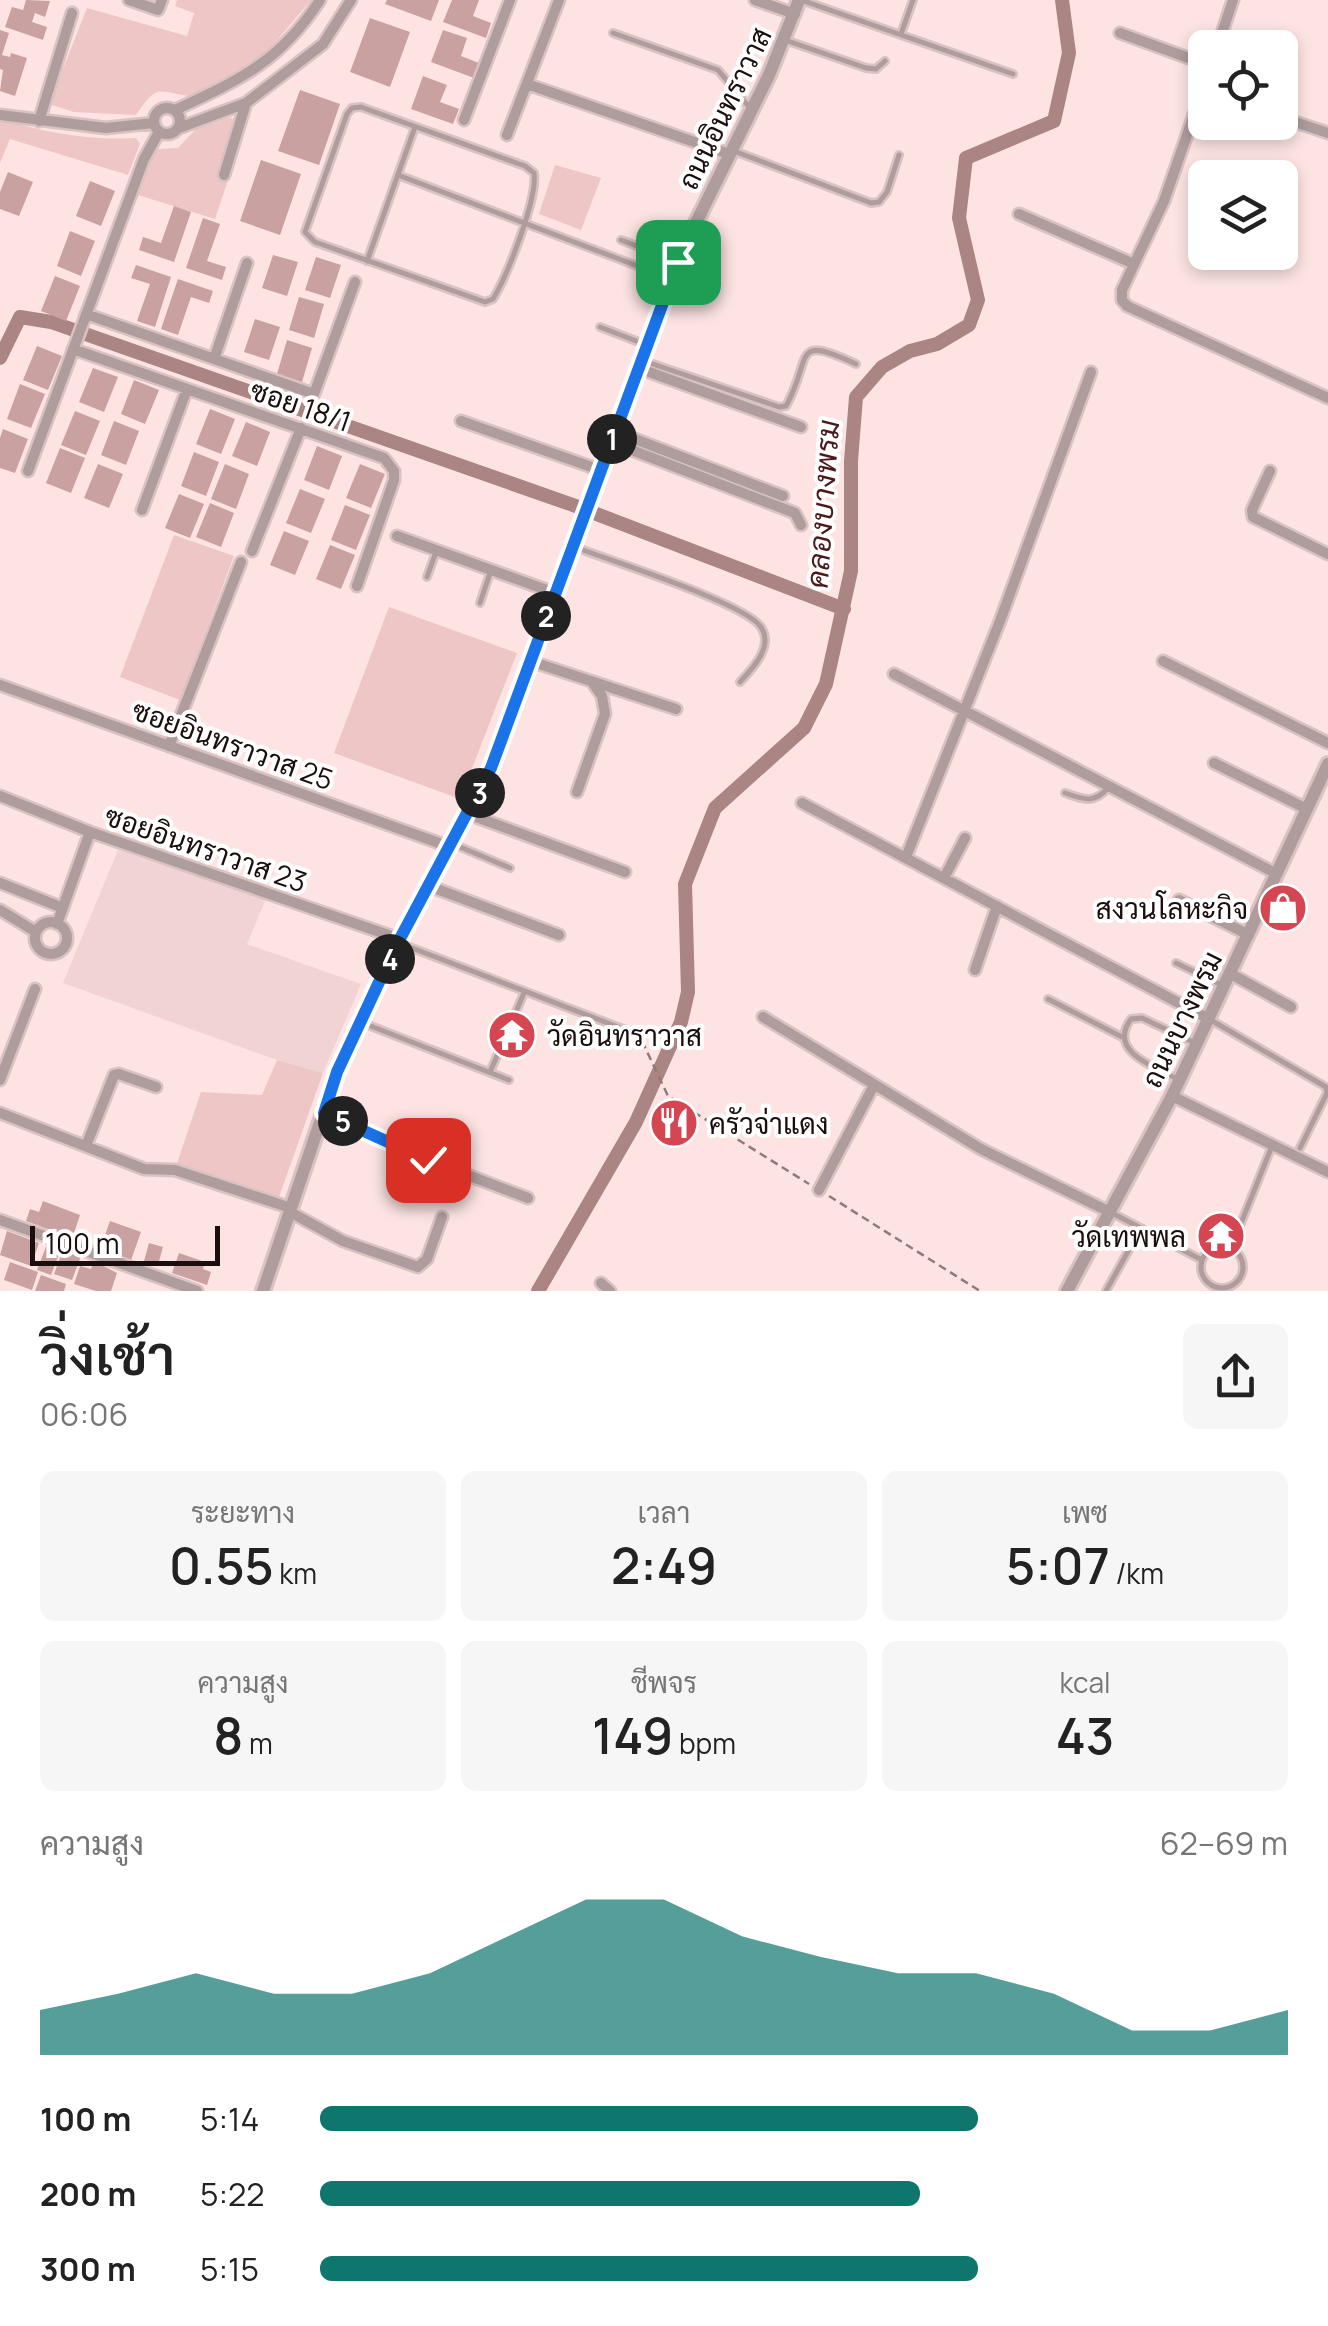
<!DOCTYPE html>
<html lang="th">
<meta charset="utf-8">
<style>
:root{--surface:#fff;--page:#f6f6f6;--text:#222;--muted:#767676;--accent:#0f766e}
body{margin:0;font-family:Manrope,Sarabun,sans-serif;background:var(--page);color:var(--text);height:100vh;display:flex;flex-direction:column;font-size:38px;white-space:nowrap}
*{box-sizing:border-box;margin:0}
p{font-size:32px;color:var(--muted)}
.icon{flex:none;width:55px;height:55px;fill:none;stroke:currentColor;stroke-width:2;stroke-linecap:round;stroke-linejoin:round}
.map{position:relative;height:1291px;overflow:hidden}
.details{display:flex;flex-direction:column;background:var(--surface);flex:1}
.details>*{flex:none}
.controls{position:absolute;left:1188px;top:30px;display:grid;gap:20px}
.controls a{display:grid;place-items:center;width:110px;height:110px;border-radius:15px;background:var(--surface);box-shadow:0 5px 15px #0003;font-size:50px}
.scale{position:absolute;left:30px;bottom:25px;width:190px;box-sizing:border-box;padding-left:10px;border:5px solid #1b0e0e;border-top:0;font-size:28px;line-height:35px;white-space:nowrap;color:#1b0e0e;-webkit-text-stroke:8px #fff;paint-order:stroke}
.pin{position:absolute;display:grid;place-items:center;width:85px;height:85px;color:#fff;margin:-42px;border-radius:20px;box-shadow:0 5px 15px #0006}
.km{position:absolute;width:50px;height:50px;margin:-25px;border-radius:50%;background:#222;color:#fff;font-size:28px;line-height:50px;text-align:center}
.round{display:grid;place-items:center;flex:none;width:105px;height:105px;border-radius:15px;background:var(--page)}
.overview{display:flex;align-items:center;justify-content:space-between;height:170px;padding:0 40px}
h1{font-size:55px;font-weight:600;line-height:75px}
.metrics{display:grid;grid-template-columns:repeat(3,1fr);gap:15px;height:170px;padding:10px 40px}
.metrics div{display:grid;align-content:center;border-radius:15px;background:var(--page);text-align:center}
.metrics b{font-size:50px;font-weight:600}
.metrics small{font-size:28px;font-weight:400}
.metrics p{font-size:28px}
.chart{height:280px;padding:20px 40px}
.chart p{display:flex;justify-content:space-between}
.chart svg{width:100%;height:180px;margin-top:10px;fill:var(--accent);opacity:.7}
ul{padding:0 40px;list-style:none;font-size:32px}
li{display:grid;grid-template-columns:160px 120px 1fr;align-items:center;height:75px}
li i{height:25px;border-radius:12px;background:var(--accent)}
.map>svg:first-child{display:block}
.built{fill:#f0d3d2}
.green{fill:#eec6c5}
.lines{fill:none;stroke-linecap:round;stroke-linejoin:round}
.canal{stroke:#aa8584;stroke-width:14}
.building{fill:#c8a1a0}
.service-casing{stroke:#d9c2c1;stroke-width:10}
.minor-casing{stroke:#d9c2c1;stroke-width:15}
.tertiary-casing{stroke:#d9c2c1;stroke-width:18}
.path{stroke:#8e7b7a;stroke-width:2.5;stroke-dasharray:8 5;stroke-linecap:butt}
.service{stroke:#ae9d9c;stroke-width:5}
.minor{stroke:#ae9d9c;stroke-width:10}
.tertiary{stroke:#ae9d9c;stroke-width:12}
.route-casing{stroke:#fff;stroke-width:20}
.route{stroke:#1a73e8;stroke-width:12}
.labels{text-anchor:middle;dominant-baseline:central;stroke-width:8;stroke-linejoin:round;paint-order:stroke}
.street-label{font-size:28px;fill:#1b0e0e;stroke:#fff}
.poi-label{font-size:28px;fill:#1b0e0e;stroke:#fff;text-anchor:end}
.water-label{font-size:30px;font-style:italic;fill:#4b191c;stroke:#fff}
</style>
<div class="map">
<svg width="1328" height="1291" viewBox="0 0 1328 1291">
<rect width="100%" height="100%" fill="#fde4e3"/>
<path class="built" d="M118,850L266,899L247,944L361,984L323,1073L277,1060L63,983Z"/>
<path class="green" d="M177,0H311L263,57L191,96C158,92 158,82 136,115L74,112L49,104L87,8L187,36L194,13L175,6Z
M231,117L235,122L218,175L228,180L215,219L138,195L152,154L159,149L178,148L196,129Z
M0,119C44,132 88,141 136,138L140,144L128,175L10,139L0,163Z
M555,165L601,178L581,230L539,214Z
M174,535L234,556L180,700L120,677Z
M389,607L517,653L460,799L334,753Z
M277,1060L323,1073L279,1197L177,1163L201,1092L262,1095Z"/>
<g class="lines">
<path class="canal" d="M0,358L20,317L51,322L573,505L844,609
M538,1291L636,1122L681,1022L688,992L685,884L715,808L804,728L826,684L851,571V461L856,397L882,367L910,351L937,344L969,325L978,300L959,218L966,158L1054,121L1069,53L1062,0"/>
</g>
<path class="building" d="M26,0L50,1L45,17L35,13L32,22L47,27L43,40L5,27L12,7L23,10Z
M387,0H439L431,21L385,4Z
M452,0H479L473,16L491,23L486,38L443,22Z
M370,18L410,32L390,87L350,72Z
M0,30L9,33L2,55L10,57L11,53L27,58L15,96L0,91L3,70L0,69Z
M443,30L467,38L461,56L479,63L474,78L431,62Z
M423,76L447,85L440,102L459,109L453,124L411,109Z
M300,90L340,104L319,165L278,151Z
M261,160L301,174L280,235L240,221Z
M8,172L33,182L19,216L0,209V192Z
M90,181L115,191L101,226L76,216Z
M174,206L191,212L174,262L139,250L143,237L161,243Z
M203,218L220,224L207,261L226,267L222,280L186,268Z
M70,231L95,241L81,276L57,266Z
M273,255L298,262L287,296L262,288Z
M316,257L341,265L330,298L305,290Z
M136,265L171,277L155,327L137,321L150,284L131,278Z
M55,276L80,286L66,321L41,311Z
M178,279L213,291L209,303L191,297L178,335L161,329Z
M299,297L324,304L314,338L289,330Z
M255,319L280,327L269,360L244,352Z
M287,340L312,348L302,382L277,374Z
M37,346L62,356L48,390L23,380Z
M93,368L118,377L104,412L79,402Z
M134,380L159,390L145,424L121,414Z
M20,384L45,394L31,428L7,419Z
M210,409L235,419L221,454L196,444Z
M75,411L100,421L86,455L61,445Z
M114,421L139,431L126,465L101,455Z
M246,422L270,432L257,466L232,456Z
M3,429L28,439L15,473L0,468V438Z
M317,446L342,456L329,490L304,480Z
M60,448L85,458L71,493L46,483Z
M194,452L219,462L206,496L181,486Z
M98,464L123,474L109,508L84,498Z
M225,464L249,474L236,509L211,499Z
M360,464L385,474L371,508L346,498Z
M300,489L325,499L311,533L286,523Z
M179,494L204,504L190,538L165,528Z
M210,503L234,513L221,547L196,537Z
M345,505L370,515L356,550L331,540Z
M284,531L309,541L295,575L270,565Z
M330,545L355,555L341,589L316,579Z
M43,1201L80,1215L74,1233L65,1230L64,1235L26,1221L30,1209L39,1212Z
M110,1221L141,1232L131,1260L100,1249Z
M7,1231L39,1243L31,1266L0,1255Z
M149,1243L163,1247L158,1265L144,1261Z
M47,1244L61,1249L51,1275L37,1270Z
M63,1250L81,1256L72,1280L54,1274Z
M179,1253L205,1262L203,1269L211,1272L207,1285L172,1273Z
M94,1261L117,1273L111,1291H96L74,1284L80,1266L91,1269Z
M10,1262L38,1272L32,1290L4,1280Z
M41,1275L66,1284L64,1291H35Z"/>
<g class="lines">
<g class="service-casing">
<path id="service" d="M801,0L1013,74
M613,33L718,70L750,108
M901,34L913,0
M785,40L866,68L876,69L885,61
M361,107L525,166L534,173C538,198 507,276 493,299L485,302L315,242L305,232L347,114L352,108Z
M734,151L871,203L879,202L887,192L899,155
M398,175L669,278
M621,240L674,260
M367,261L415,127
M600,327L644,344
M644,361L779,407L786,406C813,358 790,333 856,364
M575,547C608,560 745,603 761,627C774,647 752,669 740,682
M427,577L436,552
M480,603L491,570
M1065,793C1085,800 1094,804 1109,787
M453,844L510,868
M399,943L639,1035
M1176,963L1222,985
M1048,999L1122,1037
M1209,1019L1326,1087L1327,1093L1300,1148
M363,1023L509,1080
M490,1072L524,993
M1178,1079C1154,1067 1107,1051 1131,1019L1142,1018L1195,1043
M1112,1213L1202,1260
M1201 1267a21 21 0 1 1 42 0a21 21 0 1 1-42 0Z
M1231,1248L1272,1146
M1106,1291L1141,1228"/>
</g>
<g class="minor-casing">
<path id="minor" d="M129,0L158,10L162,0
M755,0L795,14
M1120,33L1205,64
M1217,48L1233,0
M1205,83L1164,201L1122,290V300L1127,306L1328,398
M527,84L729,154
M154 121a13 13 0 1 1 26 0a13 13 0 1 1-26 0Z
M175,110C239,80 280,62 320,0
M0,115L106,128L154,123
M1280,117L1328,133
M464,120L510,0
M39,121L72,13
M179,128L246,103L323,44L351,0
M507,135L559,0
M224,175L246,103
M1019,214L1134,264
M86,314L314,394L355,282
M73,349L384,458L394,471V480L357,586
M214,359L247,263
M638,368L801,427
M461,421L600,470
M614,431L783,496
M611,442L795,513L801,525
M28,471L144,159L159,132
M1270,471L1252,510L1253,517L1328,554
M142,510L187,389
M397,536L555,593
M252,551L301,428
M530,661L676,709
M1163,661L1328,743
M894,674L1277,874
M0,685L450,847
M169,746L241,562
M1214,763L1307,809
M577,792L605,714L602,696L592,682
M0,796L90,832L400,939
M802,803L1209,1019
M468,814L625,872
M906,857L1000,621L1091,372
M944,878L965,838
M0,883L63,908
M429,886L559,935
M1179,900L1249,935
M0,910L36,932
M35 938a16 16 0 1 1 32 0a16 16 0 1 1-32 0Z
M57,924L90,832
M975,970L997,906
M1231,974L1291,1007
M763,1017L981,1149L1110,1212
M0,1080L35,989
M1172,1096L1328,1172
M0,1113L144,1169L175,1170L291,1208
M324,1113L428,1160L528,1198
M86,1146L114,1075L119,1074L156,1087
M819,1190L874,1085
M290,1212L343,1241L418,1267L427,1259L442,1217
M0,1220L197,1291
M601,1283L610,1291"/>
</g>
<g class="tertiary-casing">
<path id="tertiary" d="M263,1291L337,1072L398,943L491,769L683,249L769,75L799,0
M1067,1291L1172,1096L1328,764"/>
</g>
<path class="path" d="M642,1041L668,1096L809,1184
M829,1196L980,1291"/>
<use href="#service" class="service"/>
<use href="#minor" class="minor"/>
<use href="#tertiary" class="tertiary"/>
</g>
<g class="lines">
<g class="route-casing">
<path id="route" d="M428,1160L324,1113L337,1072L395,948L491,768L678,262"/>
</g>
<use href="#route" class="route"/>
</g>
<defs>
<g id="shop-disc" transform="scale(2.5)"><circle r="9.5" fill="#d54552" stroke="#fff"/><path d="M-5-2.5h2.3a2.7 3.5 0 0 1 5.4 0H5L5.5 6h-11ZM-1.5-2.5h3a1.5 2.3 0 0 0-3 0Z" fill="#fff"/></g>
<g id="temple-disc" transform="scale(2.5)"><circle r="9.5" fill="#d54552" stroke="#fff"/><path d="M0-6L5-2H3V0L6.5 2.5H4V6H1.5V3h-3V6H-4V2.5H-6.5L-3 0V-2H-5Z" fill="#fff"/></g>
<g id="restaurant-disc" transform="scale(2.5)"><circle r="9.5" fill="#d54552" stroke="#fff"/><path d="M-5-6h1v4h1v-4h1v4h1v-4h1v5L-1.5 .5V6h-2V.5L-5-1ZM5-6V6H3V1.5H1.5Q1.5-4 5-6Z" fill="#fff"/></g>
</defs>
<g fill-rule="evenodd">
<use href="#shop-disc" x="1283" y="908"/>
<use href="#temple-disc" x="512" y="1035"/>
<use href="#restaurant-disc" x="674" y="1123"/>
<use href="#temple-disc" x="1221" y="1236"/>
</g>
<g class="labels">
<g class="street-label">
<text transform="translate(724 108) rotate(-64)">ถนนอินทราวาส</text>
<text transform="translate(301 405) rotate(19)">ซอย 18/1</text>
<text transform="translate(233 744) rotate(20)">ซอยอินทราวาส 25</text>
<text transform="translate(206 848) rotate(19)">ซอยอินทราวาส 23</text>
<text transform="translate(1181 1019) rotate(-64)">ถนนบางพรม</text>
</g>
<g class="poi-label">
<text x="1248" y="908">สงวนโลหะกิจ</text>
<text x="547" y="1035" text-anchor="start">วัดอินทราวาส</text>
<text x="709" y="1123" text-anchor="start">ครัวจ่าแดง</text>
<text x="1186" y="1236">วัดเทพพล</text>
</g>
<g class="water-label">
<text transform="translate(822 504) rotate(-86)">คลองบางพรม</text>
</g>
</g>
</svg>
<div class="controls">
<a><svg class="icon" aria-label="locate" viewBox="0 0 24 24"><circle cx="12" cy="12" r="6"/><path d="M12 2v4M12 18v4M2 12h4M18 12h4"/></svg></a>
<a><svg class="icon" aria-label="layers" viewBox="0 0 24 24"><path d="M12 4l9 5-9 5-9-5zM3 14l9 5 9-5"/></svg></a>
</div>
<div class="scale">100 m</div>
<div class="pin" style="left:678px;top:262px;background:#1e9e55"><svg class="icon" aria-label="arrive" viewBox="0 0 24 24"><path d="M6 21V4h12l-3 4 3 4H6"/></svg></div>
<div class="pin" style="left:428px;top:1160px;background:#d93025"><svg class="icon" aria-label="check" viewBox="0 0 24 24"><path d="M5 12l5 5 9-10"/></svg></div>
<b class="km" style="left:612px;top:439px">1</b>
<b class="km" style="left:546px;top:616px">2</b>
<b class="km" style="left:480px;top:793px">3</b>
<b class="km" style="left:390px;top:959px">4</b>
<b class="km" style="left:343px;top:1121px">5</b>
</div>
<section class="details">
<div class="overview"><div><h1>วิ่งเช้า</h1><p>06:06</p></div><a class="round"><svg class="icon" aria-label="share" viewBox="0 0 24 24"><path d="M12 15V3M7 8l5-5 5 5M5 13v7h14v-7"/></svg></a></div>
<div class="metrics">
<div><p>ระยะทาง</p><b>0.55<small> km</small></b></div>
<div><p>เวลา</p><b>2:49</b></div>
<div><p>เพซ</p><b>5:07<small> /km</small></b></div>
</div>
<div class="metrics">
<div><p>ความสูง</p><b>8<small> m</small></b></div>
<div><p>ชีพจร</p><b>149<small> bpm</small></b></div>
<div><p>kcal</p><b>43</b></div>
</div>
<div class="chart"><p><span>ความสูง</span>62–69 m</p>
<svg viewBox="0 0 160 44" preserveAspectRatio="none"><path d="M0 44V33L10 29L20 24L30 29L40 29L50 24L60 15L70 6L80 6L90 15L100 20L110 24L120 24L130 29L140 38L150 38L160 33V44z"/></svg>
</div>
<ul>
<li><b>100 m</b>5:14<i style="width:68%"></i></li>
<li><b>200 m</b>5:22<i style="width:62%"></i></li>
<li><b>300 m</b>5:15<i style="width:68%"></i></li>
</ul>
</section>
